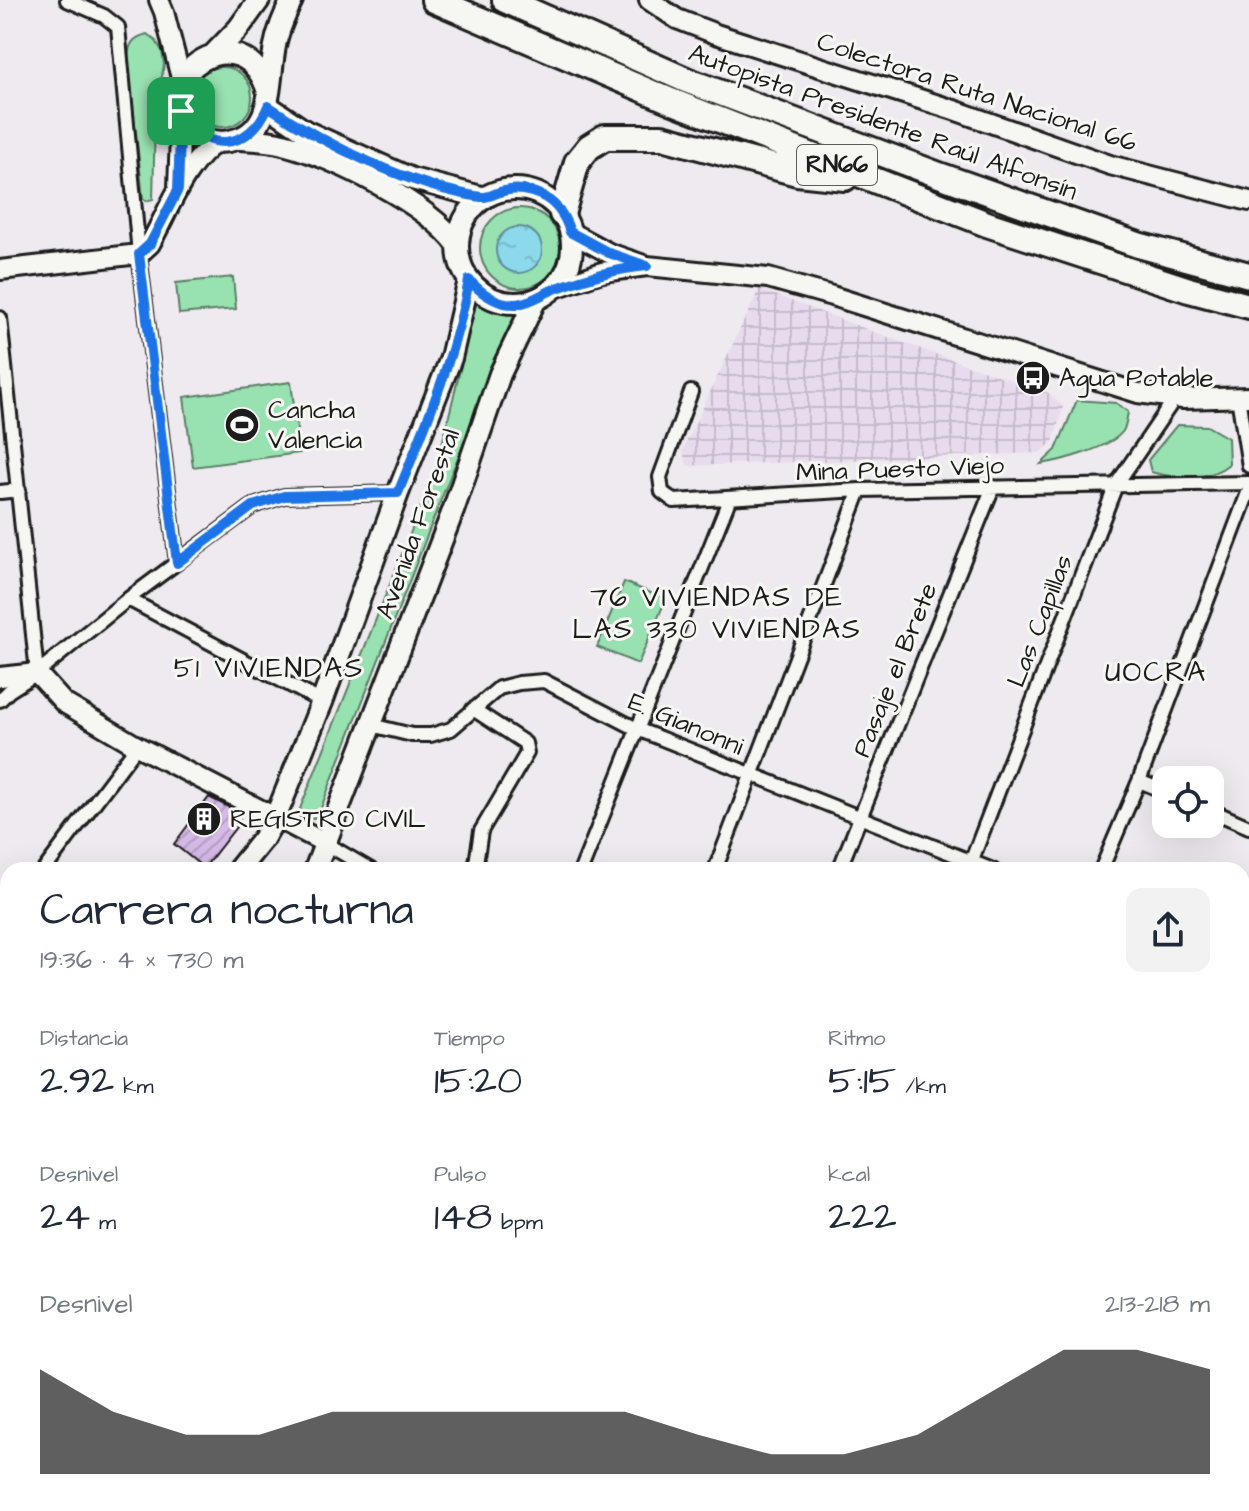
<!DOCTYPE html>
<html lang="es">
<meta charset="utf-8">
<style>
:root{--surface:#fff;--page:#f2f2f3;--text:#1f2937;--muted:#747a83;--accent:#1c1c1c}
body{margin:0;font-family:"Architects Daughter",sans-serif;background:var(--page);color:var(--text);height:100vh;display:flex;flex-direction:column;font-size:30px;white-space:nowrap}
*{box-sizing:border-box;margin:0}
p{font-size:26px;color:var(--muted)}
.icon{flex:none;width:44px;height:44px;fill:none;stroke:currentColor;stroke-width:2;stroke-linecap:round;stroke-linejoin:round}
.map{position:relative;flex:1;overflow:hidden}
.drawer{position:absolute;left:0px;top:862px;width:1250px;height:650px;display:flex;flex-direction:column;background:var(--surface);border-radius:24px 24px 0 0;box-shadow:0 8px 32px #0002}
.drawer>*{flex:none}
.controls{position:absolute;left:1152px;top:766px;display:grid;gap:16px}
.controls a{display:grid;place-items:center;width:72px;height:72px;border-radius:16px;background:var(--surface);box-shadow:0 8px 32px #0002;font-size:40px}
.pin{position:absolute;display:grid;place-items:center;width:68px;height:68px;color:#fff;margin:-34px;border-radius:16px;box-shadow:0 4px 12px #0006}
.round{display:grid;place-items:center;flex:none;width:84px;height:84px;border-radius:16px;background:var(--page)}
.headline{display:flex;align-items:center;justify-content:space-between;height:136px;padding:0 40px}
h1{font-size:44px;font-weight:600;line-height:60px}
.metrics{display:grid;grid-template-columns:repeat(3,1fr);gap:12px;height:136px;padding:8px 40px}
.metrics div{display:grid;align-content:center}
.metrics b{font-size:40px;font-weight:600}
.metrics small{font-size:22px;font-weight:400}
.metrics p{font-size:22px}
.chart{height:224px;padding:16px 40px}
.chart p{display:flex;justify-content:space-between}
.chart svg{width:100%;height:144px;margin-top:8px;fill:var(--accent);opacity:.7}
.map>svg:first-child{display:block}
.industrial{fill:url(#industrial-grid)}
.green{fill:#98e1b0;stroke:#5a7e66;stroke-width:2}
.water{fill:url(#water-ripples);stroke:#5f8d99;stroke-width:2}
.building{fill:url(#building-hatch);stroke:#1c1c1c;stroke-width:2}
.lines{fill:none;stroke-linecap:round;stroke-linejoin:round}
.street-casing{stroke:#1c1c1c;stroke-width:18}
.secondary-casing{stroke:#1c1c1c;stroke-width:24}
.primary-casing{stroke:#1c1c1c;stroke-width:26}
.highway-casing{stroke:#1c1c1c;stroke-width:30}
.street{stroke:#f6f6f2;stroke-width:12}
.secondary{stroke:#f6f6f2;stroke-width:18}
.primary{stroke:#f6f6f2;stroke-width:20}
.highway{stroke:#f6f6f2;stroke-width:24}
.route-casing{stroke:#fff;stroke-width:16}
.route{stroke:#1a73e8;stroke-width:10}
.labels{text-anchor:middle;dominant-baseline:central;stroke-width:6;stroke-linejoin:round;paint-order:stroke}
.shield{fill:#f6f6f2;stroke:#5d5d5c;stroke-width:2}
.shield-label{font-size:24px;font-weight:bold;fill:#1c1c1c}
.street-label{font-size:26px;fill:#1c1c1c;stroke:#f6f6f2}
.poi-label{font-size:26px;fill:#1c1c1c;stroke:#f6f6f2;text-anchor:start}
.neighbourhood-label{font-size:28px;letter-spacing:2px;fill:#1c1c1c;stroke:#f6f6f2}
</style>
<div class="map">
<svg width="1249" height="1511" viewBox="0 0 1249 1511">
<defs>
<pattern id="industrial-grid" width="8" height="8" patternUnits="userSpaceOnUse" patternTransform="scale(2)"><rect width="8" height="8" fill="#e7dbed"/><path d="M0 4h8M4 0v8" fill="none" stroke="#c6bbcb"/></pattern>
<pattern id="water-ripples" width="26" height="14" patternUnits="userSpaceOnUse" patternTransform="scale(2)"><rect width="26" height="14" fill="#8cd9ec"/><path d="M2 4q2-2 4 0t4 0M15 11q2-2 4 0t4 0" fill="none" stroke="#78baca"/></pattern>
<pattern id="building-hatch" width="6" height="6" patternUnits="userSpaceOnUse" patternTransform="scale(2)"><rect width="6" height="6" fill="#d5b9e7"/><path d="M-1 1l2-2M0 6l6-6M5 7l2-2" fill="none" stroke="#b69ec6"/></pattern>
</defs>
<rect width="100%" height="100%" fill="#efeaf0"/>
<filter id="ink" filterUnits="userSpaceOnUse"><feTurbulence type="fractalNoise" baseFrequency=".0125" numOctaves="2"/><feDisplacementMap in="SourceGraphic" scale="16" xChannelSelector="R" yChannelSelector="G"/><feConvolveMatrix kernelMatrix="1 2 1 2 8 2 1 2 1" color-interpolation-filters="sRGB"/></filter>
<g filter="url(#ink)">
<path class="industrial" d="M759,289L904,343L1049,393L1063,407L1053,442L1040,453L688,466L682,451Z"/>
<path class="green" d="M147,34L156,41L162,51L164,64L155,120L153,199L146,201L143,198L128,58C129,43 133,38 147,34Z
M192 97a30 30 0 1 1 60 0a30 30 0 1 1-60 0Z
M480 248a40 40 0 1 1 80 0a40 40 0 1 1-80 0Z
M233,277L236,309L179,314L176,283Z
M477,300L496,312H519L451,474L319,813L313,819L305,818L300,809L436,469Z
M291,382L300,453L193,467L184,397Z
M1077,400L1116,403L1128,412C1127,417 1126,426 1123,431C1111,448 1060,461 1041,464L1056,450Z
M1177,425L1207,426L1228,438L1229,464C1209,481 1176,479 1151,472L1148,460Z
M624,582L666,599L638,664L597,647Z
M306,1504H545L552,1509L301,1511Z
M762,1504H1126L1162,1511H887L878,1504L872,1511H760Z"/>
<path class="water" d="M496 250a23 23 0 1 1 46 0a23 23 0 1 1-46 0Z"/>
<path class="building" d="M209,797L238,812L240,822L204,868L174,844Z"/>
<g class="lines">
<g class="street-casing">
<path id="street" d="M67,0L104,16L118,27L139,254L177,563
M0,318L37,673
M691,392L660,477L662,492L674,501L860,490L1249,483
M1238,397L1249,466
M0,492L19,490
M128,599L322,702
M0,700L9,691L37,673L128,599L253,506L284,496L398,493
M371,725L412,735H431L451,729L499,688L519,683L544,681L637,729L993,870
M1139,781L1166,792
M1210,810L1249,827
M325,843L371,870
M44,870L137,746
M472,870L476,863L481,831L527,753L525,743L473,709
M581,870L729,500
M715,870L860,490
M839,870L993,487
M968,870L1116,485L1175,398
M1101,870L1139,781L1249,490
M0,927L8,917
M1242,970L1249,973
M1242,1120L1249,1123
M1242,1206L1249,1188
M1242,1265L1249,1266
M1242,1386L1249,1387
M0,1493L8,1482
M1242,1498L1249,1500
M38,1504L47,1511
M128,1511L133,1504
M277,1511L282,1504
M569,1511L574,1504
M736,1511L741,1504"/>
</g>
<g class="secondary-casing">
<path id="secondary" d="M159,0L164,12L182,82
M649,0L677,19L716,34L954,110L1110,165L1249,201
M178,188L181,111
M570,232L609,253L641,264
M0,270L139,254L150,244C167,214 187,159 218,142
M552,289L602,272L647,266L768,278L832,296L1138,393L1183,399L1249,397
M0,677L37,673L64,703L137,746L325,843"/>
</g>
<g class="primary-casing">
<path id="primary" d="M214,54L238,29L259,0
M268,92C243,10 144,77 190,127C200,138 214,144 229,141C275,134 268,81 275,46C278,29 285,15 292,0
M268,106L305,131L412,179L485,198
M240,139C255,140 269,140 283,144C334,157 427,203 458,245
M458 246a57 57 0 1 1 114 0a57 57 0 1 1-114 0Z
M238,870L263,839L276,816L322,702L398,493L451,358L469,280
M315,870L453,511L500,374L536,299
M0,1177L8,1167
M0,1289L8,1279"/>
</g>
<g class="highway-casing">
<path id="highway" d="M434,0L671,101L987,224L1189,290L1249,306
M505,0L686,80L939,175L1138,245L1249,275
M562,214L577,162L589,147L605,137H662L797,173L845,178"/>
</g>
<use href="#street" class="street"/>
<use href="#secondary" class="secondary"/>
<use href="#primary" class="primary"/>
<use href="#highway" class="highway"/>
</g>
</g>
<g class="lines" filter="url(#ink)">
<g class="route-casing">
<path id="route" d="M268,106C325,145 412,187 481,197C489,198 496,192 504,191C516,188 530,190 540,195C556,202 565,216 570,232L609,253L647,266C616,269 587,277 557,288C543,293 533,302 517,304C497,305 482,294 469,280C456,355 426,423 398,493L284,496L253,506L177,563L139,254L150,244L178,190L181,111C203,155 250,151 268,106Z"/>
</g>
<use href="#route" class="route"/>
</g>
<defs>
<g id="bus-disc" transform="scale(1.8)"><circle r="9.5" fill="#1c1c1c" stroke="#f6f6f2"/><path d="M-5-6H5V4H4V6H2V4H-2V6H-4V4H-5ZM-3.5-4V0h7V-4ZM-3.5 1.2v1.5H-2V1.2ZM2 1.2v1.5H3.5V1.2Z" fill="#fff"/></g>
<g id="stadium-disc" transform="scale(1.8)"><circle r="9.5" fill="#1c1c1c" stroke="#f6f6f2"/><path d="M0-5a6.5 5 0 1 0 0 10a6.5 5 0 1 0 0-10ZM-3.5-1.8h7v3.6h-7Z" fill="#fff"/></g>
<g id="building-disc" transform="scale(1.8)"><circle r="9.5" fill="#1c1c1c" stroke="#f6f6f2"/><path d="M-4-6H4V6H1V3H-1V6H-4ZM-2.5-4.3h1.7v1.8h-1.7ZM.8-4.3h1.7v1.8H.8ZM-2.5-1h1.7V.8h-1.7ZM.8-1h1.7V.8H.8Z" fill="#fff"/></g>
</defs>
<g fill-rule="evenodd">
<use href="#bus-disc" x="1033" y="378"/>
<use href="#stadium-disc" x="242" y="425"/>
<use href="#building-disc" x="204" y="819"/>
</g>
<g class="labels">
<rect class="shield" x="797" y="145" width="80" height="40" rx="6"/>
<g class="shield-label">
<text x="837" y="165">RN66</text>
</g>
<g class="street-label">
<text transform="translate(977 92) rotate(18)">Colectora Ruta Nacional 66</text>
<text transform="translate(883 122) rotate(20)">Autopista Presidente Raúl Alfonsín</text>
<text transform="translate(900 469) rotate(-2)">Mina Puesto Viejo</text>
<text transform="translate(418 524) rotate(-70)">Avenida Forestal</text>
<text transform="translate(1040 621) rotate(-69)">Las Capillas</text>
<text transform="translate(895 670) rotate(-68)">Pasaje el Brete</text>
<text transform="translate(686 724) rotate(23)">E. Gianonni</text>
</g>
<g class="poi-label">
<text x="1059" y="378">Agua Potable</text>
<text x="268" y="410">Cancha<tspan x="268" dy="30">Valencia</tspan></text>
<text x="230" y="819">REGISTRO CIVIL</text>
</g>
<g class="neighbourhood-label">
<text x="717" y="597">76 VIVIENDAS DE<tspan x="717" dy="32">LAS 330 VIVIENDAS</tspan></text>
<text x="269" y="668">51 VIVIENDAS</text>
<text x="1156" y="672">UOCRA</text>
</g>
</g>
</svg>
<div class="controls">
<a><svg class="icon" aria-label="locate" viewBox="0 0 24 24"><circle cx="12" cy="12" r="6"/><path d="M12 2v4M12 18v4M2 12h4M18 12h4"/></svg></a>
</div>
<div class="pin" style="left:181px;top:111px;background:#1e9e55"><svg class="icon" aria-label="arrive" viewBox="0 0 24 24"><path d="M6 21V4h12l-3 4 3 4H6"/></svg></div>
<section class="drawer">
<div class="headline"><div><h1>Carrera nocturna</h1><p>19:36 · 4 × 730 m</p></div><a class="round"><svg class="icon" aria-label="share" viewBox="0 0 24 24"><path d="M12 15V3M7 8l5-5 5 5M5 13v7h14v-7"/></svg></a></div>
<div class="metrics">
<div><p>Distancia</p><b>2.92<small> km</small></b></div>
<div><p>Tiempo</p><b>15:20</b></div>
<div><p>Ritmo</p><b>5:15<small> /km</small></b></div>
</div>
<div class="metrics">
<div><p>Desnivel</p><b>24<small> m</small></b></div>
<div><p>Pulso</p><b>148<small> bpm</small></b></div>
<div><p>kcal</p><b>222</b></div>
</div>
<div class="chart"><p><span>Desnivel</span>213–218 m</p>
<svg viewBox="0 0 160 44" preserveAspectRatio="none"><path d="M0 44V12L10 25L20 32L30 32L40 25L50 25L60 25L70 25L80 25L90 32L100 38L110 38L120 32L130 19L140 6L150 6L160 12V44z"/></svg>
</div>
</section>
</div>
